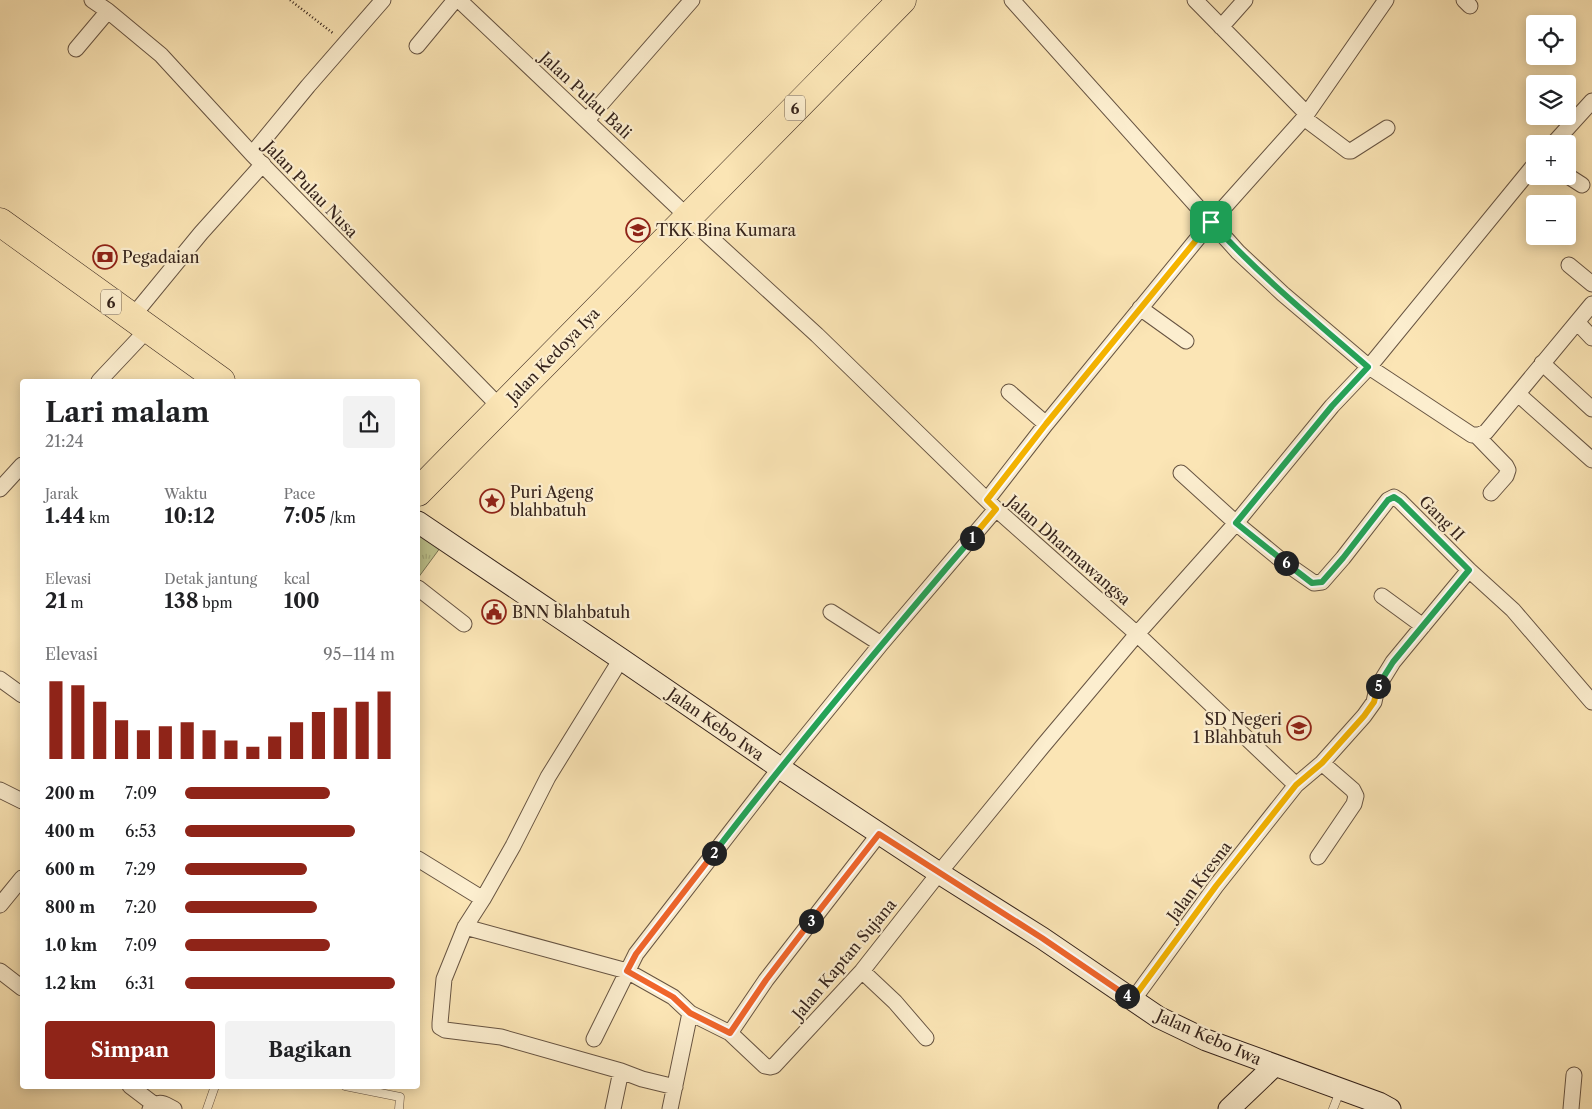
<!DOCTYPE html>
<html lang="id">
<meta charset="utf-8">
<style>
:root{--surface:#fff;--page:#f2f2f2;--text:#202124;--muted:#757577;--accent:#8f2418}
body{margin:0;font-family:"Libre Caslon Text",serif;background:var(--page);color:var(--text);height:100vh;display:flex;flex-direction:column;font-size:19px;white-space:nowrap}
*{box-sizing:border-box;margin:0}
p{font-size:16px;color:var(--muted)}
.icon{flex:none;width:28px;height:28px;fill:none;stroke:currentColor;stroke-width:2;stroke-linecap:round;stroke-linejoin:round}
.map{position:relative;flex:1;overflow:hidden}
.details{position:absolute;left:20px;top:379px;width:400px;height:710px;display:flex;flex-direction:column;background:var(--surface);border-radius:5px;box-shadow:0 2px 12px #0003}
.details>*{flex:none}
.buttons{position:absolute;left:1526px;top:15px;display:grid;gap:10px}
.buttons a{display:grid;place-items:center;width:50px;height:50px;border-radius:5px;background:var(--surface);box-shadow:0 2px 12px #0003;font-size:25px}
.pin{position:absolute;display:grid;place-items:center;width:42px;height:42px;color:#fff;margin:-21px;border-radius:10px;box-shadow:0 2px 8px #0006}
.km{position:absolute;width:25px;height:25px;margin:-12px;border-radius:50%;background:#222;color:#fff;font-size:14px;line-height:25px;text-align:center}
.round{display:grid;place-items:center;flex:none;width:52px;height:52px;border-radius:5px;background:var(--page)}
.headline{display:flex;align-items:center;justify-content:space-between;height:85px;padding:0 25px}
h1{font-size:28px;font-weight:800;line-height:38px}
.figures{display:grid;grid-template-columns:repeat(3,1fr);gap:8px;height:85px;padding:5px 25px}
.figures div{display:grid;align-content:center}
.figures b{font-size:21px;font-weight:800}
.figures small{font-size:14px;font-weight:400}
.figures p{font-size:14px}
.chart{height:140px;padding:10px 25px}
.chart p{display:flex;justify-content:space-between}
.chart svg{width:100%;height:90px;margin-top:5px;stroke:var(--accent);stroke-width:6}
.primary-button{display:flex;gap:10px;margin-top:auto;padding:10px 25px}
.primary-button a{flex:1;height:58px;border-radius:5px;background:var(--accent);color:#fff;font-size:20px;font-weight:800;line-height:58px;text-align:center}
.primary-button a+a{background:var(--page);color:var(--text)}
ul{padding:0 25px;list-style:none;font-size:16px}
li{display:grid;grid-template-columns:80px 60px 1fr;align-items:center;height:38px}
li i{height:12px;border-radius:6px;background:var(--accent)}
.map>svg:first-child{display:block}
.park{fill:url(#park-tufts);stroke:#7a7454}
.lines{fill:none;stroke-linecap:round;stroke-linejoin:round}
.lane-casing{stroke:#675442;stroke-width:9}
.street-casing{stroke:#675442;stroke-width:17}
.secondary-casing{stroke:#36241c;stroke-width:23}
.highway-casing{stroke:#36241c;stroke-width:29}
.path{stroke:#36241c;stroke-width:2.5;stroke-dasharray:1 2.5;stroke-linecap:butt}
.lane{stroke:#fceecf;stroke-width:8}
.street{stroke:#fceecf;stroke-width:15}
.secondary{stroke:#fceecf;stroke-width:21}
.highway{stroke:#fbe5b5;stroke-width:28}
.split-1-casing{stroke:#fff;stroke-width:10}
.split-2-casing{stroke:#fff;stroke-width:10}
.split-3-casing{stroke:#fff;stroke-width:10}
.split-4-casing{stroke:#fff;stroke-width:10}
.split-5-casing{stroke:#fff;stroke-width:10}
.split-6-casing{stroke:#fff;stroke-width:10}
.split-7-casing{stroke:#fff;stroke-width:10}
.split-1{stroke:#f5b400;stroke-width:6}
.split-2{stroke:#22a559;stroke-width:6}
.split-3{stroke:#f0652b;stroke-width:6}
.split-4{stroke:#f0652b;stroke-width:6}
.split-5{stroke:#f5b400;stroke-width:6}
.split-6{stroke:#22a559;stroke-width:6}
.split-7{stroke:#22a559;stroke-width:6}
.labels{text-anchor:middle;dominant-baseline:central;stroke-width:4.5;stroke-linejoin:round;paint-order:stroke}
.shield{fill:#fceecf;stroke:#716152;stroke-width:1}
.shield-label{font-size:15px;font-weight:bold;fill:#36241c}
.street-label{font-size:16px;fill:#36241c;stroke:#fceecf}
.poi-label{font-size:16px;fill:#36241c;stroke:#fceecf;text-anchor:start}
</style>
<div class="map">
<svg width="1592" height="1109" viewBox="0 0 1592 1109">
<defs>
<pattern id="park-tufts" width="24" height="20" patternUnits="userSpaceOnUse" patternTransform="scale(1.25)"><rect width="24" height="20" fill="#bfc48d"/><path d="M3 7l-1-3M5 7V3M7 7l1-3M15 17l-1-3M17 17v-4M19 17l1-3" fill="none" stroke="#a5a879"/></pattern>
</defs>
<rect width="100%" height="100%" fill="#fbe5b5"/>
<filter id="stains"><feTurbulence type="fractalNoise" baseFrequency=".004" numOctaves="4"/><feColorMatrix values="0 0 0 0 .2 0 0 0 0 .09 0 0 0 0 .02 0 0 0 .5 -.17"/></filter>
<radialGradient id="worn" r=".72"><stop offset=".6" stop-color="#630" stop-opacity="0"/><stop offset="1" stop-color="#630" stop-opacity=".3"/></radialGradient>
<path class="park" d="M418,528L443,544L418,578Z"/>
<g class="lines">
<g class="lane-casing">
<path id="lane" d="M345,1086L400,1097L399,1109
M207,1109L215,1086
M1333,1109L1340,1091"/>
</g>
<g class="street-casing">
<path id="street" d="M92,0L108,11L161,55L252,154L501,408
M459,0L688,217L817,335L996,509L1137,634L1296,785
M1012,0L1238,252L1283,294L1369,367L1472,435H1479L1486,432L1592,304
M1195,0L1306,113
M1464,0L1470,6
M1221,27L1245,0
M417,46L455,0
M76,49L108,11
M1304,118L1348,151H1351L1387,128
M587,120L692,0
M1553,144L1592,101
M252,154L308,86L383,0
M1568,176L1582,185
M1569,265L1592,284
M1140,308L1186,341
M132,317L201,233L263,164
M1577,322L1592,338
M1542,363L1592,409
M99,381L148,329
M1009,392L1046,424
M1518,394L1592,460
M1476,435L1506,466L1508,470L1506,476L1491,493
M1181,473L1236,523L1281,560L1314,583L1322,582L1343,558L1388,500L1394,497L1400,501L1469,570L1513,610L1592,702
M0,489L22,465
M987,500L1046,424L1211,222L1304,118L1386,0
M418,588L464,624
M1382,596L1423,626
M831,612L881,644
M621,659L548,777L513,846L483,899L465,927L444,979L440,1023V1027L445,1030L501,1037L621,1071L642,1079L675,1087
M0,679L22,695
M0,790L22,801
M1318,857L1354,804L1356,796L1353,790L1322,763
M418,859L483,899
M0,905L22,878
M465,927L627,971L673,997L690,1013L730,1033L765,1066L770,1067L774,1066L862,971L939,873L1042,747L1137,634L1236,523L1332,406L1369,367L1535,164
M0,971L22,988
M862,971L895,1002L926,1038
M1133,1000L1216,886L1296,785L1322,763L1364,716L1374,702L1377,688L1393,662L1469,570
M730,1033L766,980L879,834
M594,1039L636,954L780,768L881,644L996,509
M130,1086L155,1105
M150,1109C161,1100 162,1103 174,1109
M613,1109L621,1071
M670,1109L690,1013
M1571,1109L1574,1075"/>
</g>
<g class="secondary-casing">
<path id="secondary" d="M418,522L621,659L780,768L939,873L1042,938L1158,1017L1206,1040L1379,1103L1390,1109
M1229,1109L1274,1066"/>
</g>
<g class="highway-casing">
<path id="highway" d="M0,222L221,381
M418,492L902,0"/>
</g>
<path class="path" d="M290,0L334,34"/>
<use href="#lane" class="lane"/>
<use href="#street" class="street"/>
<use href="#secondary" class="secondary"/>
<use href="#highway" class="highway"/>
</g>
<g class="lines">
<g class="split-1-casing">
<path id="split-1" d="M972,538L996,509L987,500L1046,424L1211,222"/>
</g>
<g class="split-2-casing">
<path id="split-2" d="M714,853C797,745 884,641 972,538"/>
</g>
<g class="split-3-casing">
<path id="split-3" d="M714,853L636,954L627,971L673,997L690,1013L730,1033L766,980L811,921"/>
</g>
<g class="split-4-casing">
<path id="split-4" d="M811,921L879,834L1042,938L1127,996"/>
</g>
<g class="split-5-casing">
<path id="split-5" d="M1127,996L1132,1000L1216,886L1296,785L1322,763L1364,716L1374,702L1378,686"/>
</g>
<g class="split-6-casing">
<path id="split-6" d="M1286,563L1312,583L1322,582L1343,558L1388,500L1394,497L1400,501L1469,570L1393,662L1378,686"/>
</g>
<g class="split-7-casing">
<path id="split-7" d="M1211,222C1259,275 1314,320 1368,367L1332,406L1236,523L1286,563"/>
</g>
<use href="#split-1" class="split-1"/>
<use href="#split-2" class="split-2"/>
<use href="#split-3" class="split-3"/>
<use href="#split-4" class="split-4"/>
<use href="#split-5" class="split-5"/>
<use href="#split-6" class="split-6"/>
<use href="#split-7" class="split-7"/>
</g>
<defs>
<g id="school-ring" transform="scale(1.25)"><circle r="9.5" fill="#fceecf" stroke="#8f2418" stroke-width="1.5"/><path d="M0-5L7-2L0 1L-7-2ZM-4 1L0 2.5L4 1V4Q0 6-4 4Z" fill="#8f2418"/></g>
<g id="bank-ring" transform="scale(1.25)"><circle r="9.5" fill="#fceecf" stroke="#8f2418" stroke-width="1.5"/><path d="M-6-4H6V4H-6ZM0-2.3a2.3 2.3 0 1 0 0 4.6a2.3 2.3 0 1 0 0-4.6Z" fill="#8f2418"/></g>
<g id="sight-ring" transform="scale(1.25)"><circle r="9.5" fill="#fceecf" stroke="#8f2418" stroke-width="1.5"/><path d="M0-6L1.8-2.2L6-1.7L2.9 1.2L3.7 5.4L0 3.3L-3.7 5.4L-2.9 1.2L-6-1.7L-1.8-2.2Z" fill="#8f2418"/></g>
<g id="civic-ring" transform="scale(1.25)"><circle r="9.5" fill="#fceecf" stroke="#8f2418" stroke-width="1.5"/><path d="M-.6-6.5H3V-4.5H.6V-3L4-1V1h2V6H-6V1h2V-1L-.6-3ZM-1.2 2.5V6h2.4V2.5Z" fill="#8f2418"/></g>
</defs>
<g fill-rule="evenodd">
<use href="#school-ring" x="638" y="230"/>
<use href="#bank-ring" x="105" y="257"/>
<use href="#sight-ring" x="492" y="501"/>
<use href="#civic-ring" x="494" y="612"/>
<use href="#school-ring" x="1299" y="728"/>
</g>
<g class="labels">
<g class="shield">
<rect x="785" y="95.5" width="20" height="25" rx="4"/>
<rect x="101" y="289.5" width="20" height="25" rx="4"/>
</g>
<g class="shield-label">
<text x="795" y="108">6</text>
<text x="111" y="302">6</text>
</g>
<g class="street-label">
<text transform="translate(586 95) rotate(43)">Jalan Pulau Bali</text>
<text transform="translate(311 189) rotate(46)">Jalan Pulau Nusa</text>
<text transform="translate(553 355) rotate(-46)">Jalan Kedoya Iya</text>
<text transform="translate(1442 518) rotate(45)">Gang II</text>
<text transform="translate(1069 550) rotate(41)">Jalan Dharmawangsa</text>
<text transform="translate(716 724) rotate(35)">Jalan Kebo Iwa</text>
<text transform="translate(1199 881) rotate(-53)">Jalan Kresna</text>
<text transform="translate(844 959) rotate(-50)">Jalan Kaptan Sujana</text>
<text transform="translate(1209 1037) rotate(24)">Jalan Kebo Iwa</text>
</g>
<g class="poi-label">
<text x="656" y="230">TKK Bina Kumara</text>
<text x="122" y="257">Pegadaian</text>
<text x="510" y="492">Puri Ageng<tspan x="510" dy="18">blahbatuh</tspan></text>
<text x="512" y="612">BNN blahbatuh</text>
<text x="1282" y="719" text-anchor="end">SD Negeri<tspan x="1282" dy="18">1 Blahbatuh</tspan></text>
</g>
</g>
<rect width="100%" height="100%" filter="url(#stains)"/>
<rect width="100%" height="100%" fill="url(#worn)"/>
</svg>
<div class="buttons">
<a><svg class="icon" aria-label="locate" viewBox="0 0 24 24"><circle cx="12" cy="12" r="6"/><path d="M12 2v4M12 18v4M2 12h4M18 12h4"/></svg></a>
<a><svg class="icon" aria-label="layers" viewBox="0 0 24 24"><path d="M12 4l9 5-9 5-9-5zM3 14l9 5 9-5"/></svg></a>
<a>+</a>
<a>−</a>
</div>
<div class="pin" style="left:1211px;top:222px;background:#1e9e55"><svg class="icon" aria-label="arrive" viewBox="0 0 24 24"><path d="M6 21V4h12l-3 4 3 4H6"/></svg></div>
<b class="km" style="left:972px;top:538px">1</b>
<b class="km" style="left:714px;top:853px">2</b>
<b class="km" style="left:811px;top:921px">3</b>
<b class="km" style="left:1127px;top:996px">4</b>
<b class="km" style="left:1378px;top:686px">5</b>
<b class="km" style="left:1286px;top:563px">6</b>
<section class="details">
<div class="headline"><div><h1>Lari malam</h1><p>21:24</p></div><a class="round"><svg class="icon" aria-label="share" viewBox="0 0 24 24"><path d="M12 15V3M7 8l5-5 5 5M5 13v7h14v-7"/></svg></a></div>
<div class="figures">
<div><p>Jarak</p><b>1.44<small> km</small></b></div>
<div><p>Waktu</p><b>10:12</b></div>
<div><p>Pace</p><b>7:05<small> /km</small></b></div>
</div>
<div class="figures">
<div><p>Elevasi</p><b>21<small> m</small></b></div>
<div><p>Detak jantung</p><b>138<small> bpm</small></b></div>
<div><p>kcal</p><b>100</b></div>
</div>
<div class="chart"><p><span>Elevasi</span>95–114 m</p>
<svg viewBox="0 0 160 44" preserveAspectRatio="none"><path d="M5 44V6M15 44V8M25 44V16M35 44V25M45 44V30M55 44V28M65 44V26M75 44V30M85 44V35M95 44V38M105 44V33M115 44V26M125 44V21M135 44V19M145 44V16M155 44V11"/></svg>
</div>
<ul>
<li><b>200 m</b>7:09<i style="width:69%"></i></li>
<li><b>400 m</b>6:53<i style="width:81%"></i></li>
<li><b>600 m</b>7:29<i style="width:58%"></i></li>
<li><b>800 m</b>7:20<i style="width:63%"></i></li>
<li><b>1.0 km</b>7:09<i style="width:69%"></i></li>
<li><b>1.2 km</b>6:31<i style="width:100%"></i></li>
</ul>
<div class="primary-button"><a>Simpan</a><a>Bagikan</a></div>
</section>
</div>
